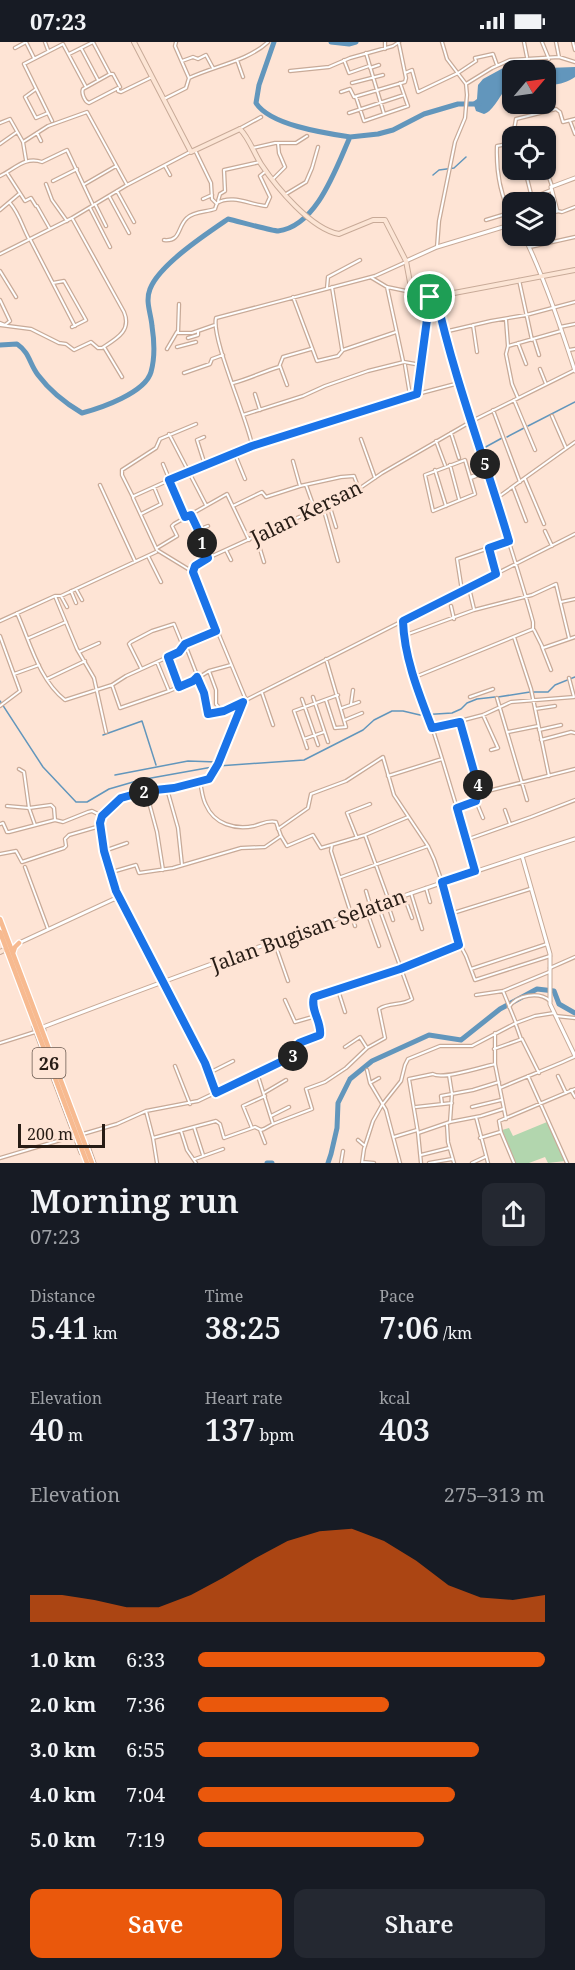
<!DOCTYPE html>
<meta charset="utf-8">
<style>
:root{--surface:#171b24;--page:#242831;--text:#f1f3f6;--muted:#9ea1a6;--accent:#ea580c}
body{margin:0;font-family:"Noto Serif",serif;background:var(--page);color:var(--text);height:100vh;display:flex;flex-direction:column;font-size:22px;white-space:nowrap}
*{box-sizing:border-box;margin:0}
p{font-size:20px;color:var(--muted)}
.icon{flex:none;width:33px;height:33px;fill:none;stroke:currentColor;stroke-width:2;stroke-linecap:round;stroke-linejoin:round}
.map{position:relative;height:1121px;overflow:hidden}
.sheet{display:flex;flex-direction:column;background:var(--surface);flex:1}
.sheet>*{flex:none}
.needle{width:39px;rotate:61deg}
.fabs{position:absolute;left:502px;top:18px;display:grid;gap:12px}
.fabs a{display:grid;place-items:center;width:54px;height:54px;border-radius:12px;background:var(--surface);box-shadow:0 2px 4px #0004;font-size:30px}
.scale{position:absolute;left:18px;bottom:15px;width:87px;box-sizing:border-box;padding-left:6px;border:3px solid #271c15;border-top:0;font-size:16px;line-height:21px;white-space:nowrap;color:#271c15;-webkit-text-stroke:4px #fee4d5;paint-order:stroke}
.pin{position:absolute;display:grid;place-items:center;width:51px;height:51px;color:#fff;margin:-26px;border:3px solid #fff;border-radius:50%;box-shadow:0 2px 6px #0007}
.km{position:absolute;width:30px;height:30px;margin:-15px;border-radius:50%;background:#222;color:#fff;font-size:16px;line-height:30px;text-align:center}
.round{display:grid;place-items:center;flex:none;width:63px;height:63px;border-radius:12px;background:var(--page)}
.summary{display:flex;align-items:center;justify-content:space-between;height:102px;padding:0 30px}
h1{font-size:33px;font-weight:600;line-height:45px}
.stats{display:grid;grid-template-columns:repeat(3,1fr);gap:9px;height:102px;padding:6px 30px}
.stats div{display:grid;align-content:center}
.stats b{font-size:30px;font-weight:600}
.stats small{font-size:16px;font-weight:400}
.stats p{font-size:16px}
.chart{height:168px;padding:12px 30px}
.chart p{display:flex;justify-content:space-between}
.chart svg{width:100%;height:108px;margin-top:6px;fill:var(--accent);opacity:.7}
.button{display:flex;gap:12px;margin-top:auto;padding:12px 30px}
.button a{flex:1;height:69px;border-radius:12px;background:var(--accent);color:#fff;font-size:24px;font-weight:600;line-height:69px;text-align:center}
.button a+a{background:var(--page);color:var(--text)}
ul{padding:0 30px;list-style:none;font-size:20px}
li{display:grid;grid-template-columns:96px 72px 1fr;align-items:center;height:45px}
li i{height:15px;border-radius:8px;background:var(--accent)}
.status{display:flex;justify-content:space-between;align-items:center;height:42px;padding:0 30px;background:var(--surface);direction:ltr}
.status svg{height:16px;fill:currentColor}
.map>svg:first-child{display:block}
.green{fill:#b2d6ae}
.water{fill:#6296bc}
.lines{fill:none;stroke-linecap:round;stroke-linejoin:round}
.stream{stroke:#6296bc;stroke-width:1.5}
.river{stroke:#6296bc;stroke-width:5}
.minor-casing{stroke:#c8aa98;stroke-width:4.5}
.tertiary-casing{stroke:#c8aa98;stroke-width:5}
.secondary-casing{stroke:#c8aa98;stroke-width:6}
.trunk-casing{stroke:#fff;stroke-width:7}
.minor{stroke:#fff;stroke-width:2}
.tertiary{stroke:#fff;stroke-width:3}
.secondary{stroke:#fce5d5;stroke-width:4}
.trunk{stroke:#f7ba90;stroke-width:4.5}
.route-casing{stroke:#fff;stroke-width:12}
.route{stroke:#1a73e8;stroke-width:8}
.labels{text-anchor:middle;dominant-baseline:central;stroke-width:6;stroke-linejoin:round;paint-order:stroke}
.shield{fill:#fee4d5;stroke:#68584f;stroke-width:1.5}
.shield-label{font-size:18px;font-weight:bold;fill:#271c15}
.street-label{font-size:20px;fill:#271c15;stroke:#fee4d5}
</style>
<div class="status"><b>07:23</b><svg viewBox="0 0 49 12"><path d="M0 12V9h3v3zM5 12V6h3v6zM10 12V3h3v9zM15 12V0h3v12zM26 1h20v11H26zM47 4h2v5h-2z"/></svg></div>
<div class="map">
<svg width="575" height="1121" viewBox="0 0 575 1121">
<rect width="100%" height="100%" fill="#fee4d5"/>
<path class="green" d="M547,1080L565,1119L548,1121L545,1115L529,1121H514L502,1088L509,1086L513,1094Z"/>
<path class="water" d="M521,24L547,26L575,25V35C566,41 556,44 546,42V28H513V39C502,47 495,69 484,72L476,69L473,60L477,57L478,43L483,37L505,25Z"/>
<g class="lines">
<path class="stream" d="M433,133L439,128L454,126L466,115
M528,384L575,360
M507,395L524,386
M482,407L502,396
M533,650H548L555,643L575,635
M498,655L530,650
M0,659L43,725L76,760H87L109,747L140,738L218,724L304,718L363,688L374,678L392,669H403L420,673L452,671L461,667L467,661L477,657L495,655
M103,693L142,679L156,723
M115,733L188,719L217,720"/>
<path class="river" d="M331,0L349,2L356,0
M350,95L378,92L393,88L424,72L458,62H479
M0,303L17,302C30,311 29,321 38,333C50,349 65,361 82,371C101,366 145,351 151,330C155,316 154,297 152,284C151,271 145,260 150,247C159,223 206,192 228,177C237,179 272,189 278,189C317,184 336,126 350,95C324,91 270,83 256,61L259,43L274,0
M267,1121H272
M328,1121L331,1112L337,1086L338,1061L350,1037L372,1019L429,993L461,998L500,967L537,947L554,949L559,962L575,971"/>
<g class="minor-casing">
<path id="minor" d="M26,0L34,16
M45,0L48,8
M385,0V7
M524,0L527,15
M542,0L549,17
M556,0L559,15
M573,0L575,8
M15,6L26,0
M81,6L98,38
M366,11L384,72
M69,12L93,0L110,32H113L120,45
M237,18L243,35
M344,18L349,31L369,24
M182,19L193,15L198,17L206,13L213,26
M370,26L379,23
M290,29L329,25L350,16L393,4L399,0
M405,31L412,28L418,50L458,31
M458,31L476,19L475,16L493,12L497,23
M110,32L83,47C81,51 85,60 89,61L118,46
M189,36C214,24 248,19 268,0
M352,41L383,33
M466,42L492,26L510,18L559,15L575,20
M118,46V49L121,50L152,35
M36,47L25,55L36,76L48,71
M341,50L350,47L354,55L405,40L406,36L399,2
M356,55L364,79L408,64L400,41
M164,57L186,46L189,36L175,4L176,0
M349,71L404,53
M52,79L24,22L63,2L86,45
M570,79L575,92
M0,81L10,77L23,100L26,118
M239,87L261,75
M37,91L41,99
M516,94L514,88L516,77L556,67L560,70L563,80L575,77
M23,100L48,84L87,70L127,143
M513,101L497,104C496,129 501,156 513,178
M0,102L17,90
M253,106L275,101H296L307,94
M195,108L211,141L212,157L217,162
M165,124L170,133
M546,127L552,144
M525,128L533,160
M7,131L25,159L31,156L36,164H37L50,187
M0,134C15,127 25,114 42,120L67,108L93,163
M273,137L285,125L279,111L278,101
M53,139L77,127
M46,142L52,158L67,179
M85,142L116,124
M117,149L134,180
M286,152L306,140L312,126L318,105
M109,154L129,191
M532,156L551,148
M203,157L212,153
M218,159L220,152L225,149L224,128L260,120
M10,161C19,171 22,184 29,197
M95,162L106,184
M90,166L110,205
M0,168L19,152
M557,169L562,170L575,165
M486,178L509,171
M30,197L75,284
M164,198C181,200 177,185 187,176C194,169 207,170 215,167L217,161C232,152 251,163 266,164L270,155L260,134L266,129
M437,205L439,179L455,100L465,76L467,53L466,42L447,17L442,0
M530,205L575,195
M0,212L72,176L127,143L190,110
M0,229L16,255
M372,236L387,245L411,250
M519,238L532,298
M53,241L64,239L86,278L72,285
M332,245L342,307
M387,245L403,319
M327,246L328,235L360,218
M293,255L317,319L338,314L343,308L396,290
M0,258L10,279L5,283L0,281
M179,262L178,291H192L215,283
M506,278L508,304L506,312L512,342L518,356
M0,283L31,287L59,301L66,302L74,308L91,300L98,306H102C116,297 132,289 124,270L72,176
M473,283L477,310
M560,285L575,282
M444,290L491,279L526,273L575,260
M188,296L198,293V289
M534,297L539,313
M518,301L526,322
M508,304L561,289
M104,305L122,335
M177,305L196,300
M167,307L177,290
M569,308L575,307
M405,323L410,353
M280,324L287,343
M540,327L546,342
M184,331L210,322L212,317L223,313
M233,341C249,337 262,330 279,325L283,315L311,307
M255,352L260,368
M417,352L430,255
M514,358L535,408
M493,368L520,440
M243,373L303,354L325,344L368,329L404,320L421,323
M552,374L566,406
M451,391L459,416
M169,392L206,463
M204,395L197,398L205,423
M361,397L375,436
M436,399L445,423
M252,403C247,376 211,296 216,276L375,234L406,220
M234,410L245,437
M465,418L475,452L433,469L425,433Z
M293,419L300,444
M163,422L185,475
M450,423L459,457
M435,428L446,464
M470,435L487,429
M471,436L487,430
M525,437L544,482
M100,443L135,519
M306,443L315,468
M513,445L526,479
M133,455L122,433V428L156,406L160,397L196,382
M497,456L575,400
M329,462L336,485
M233,464L262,450L266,455L300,444L341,435L354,434L359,447
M323,465L338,519
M141,472L161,462L154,445
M191,473L201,494L207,515
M198,488L208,484
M545,489L552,504
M256,494L264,520
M157,506L177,494L172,484L174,482L227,452L249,498
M489,506L496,532
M226,508L231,518
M148,514L161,540
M193,530L157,508L133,456L134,454L227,412L252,403L410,354L459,341
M469,546L474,567
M76,547L82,558
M71,549L76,561
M462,549L457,517L509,499
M55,554L77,607L94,636L106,690
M61,554L67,565
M561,560L575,557
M451,564L454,577
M17,571C30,600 39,638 65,658L112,643L120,666L169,649L193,639L209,629L231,623
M0,579L55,554H61L156,510
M403,579C404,617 421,652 433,688C448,735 462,782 475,829
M534,588L543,606L575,595
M0,594L20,649L0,664
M403,594L474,568L532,553L556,542L569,596
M514,595L531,647L549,734
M29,596L66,580
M185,602L204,651L208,672L224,669L241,662
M542,605L551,628
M79,610L99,601
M168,615L179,645
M157,620L169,649
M141,626L129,602L131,600L152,589L174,582L183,604
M209,629L216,648V662L222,669
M14,632L39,623
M415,635L533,587V580C503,471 460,365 437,254
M47,637L85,619
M112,643L126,634L179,610L185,602L216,589
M262,651L273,683
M313,655L328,700
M470,655L493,647
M497,656L527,758
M302,657L318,703
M246,658L193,530L195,524L208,516L267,489L350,453L382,431L472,379L575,328
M326,658L335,686L346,685L326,617
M351,662L353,648
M342,666L359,660
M535,667L555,664
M483,673L498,706L491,708
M345,678L362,671
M460,680L480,751
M433,686L483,673L511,660L574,655L569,636
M539,688L561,683
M324,690L304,697L294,669L338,653
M508,690L538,684
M304,697L307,706
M541,698L571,690L575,691
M19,727L24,730L29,766L35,783
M388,734L442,717
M200,740C202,748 202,756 206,763C214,782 235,788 254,784C262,782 268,778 276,780L281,794
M167,747L178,786L182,823
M146,749L157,790L163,828
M476,759L483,776
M7,764L29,766L51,763L54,766L55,778
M457,766L476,759L477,753L480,751L575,727
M505,768L510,782
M0,782L3,781L7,790H9L55,778L63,780L88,770L92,769L102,774
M278,787L308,766L311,752L346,739L383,715L394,753L428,804L434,817L442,840L455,893L466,914L475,938L550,914
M365,793L389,859
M357,796L347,771L370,762
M466,798L531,775L575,758
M332,803L331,809L355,884
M104,809L127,801
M0,812L16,809L22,820L64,806L66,804L65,797L69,793L100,784
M25,825L48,887
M112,830L136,823L139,831L173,826L241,806L265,805L281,794L287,804L313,793L321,806L365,793L408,775
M341,835L428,804
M426,846L430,860
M366,849L371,866
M411,851L422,887
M404,854L412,876
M122,860L116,850L104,809L100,784L102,774L121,756L146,749L174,746L209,737L218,722L244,659L575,492
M387,860L393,878
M366,867L379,904
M450,872L530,847
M274,899L288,939
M550,926L575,915
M471,927L547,902
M164,939L205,1021L216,1050
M338,948L345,970
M503,949L516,981
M476,953L503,949L549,930
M285,958L295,980L316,974
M509,965C517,953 539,949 550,959
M556,974L575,976
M516,983L521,997
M495,991V1022L506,1077
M0,1001L35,990
M345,1005L360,995L367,1006
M494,1007L522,997L539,1031
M175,1024L190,1062
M367,1028L370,1041L386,1068L400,1121
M209,1031L233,1019
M257,1031L273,1082
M449,1033L452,1052L450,1080
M528,1034L567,1121
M558,1034L566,1051
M370,1041L379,1036
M500,1046C525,1035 550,1026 574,1015
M571,1048L575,1055
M264,1051L286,1038
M442,1062L441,1054L473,1048L499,1040
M416,1065L452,1061
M472,1065L501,1058
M146,1069L153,1096L157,1121
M271,1074L289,1065
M476,1075L488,1121
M447,1083L448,1100L454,1121
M194,1085L203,1113
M252,1086L243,1064L265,1054
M260,1088L265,1101
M181,1089L187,1108L196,1121
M418,1091L450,1080L481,1074L503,1067
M83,1092L117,1082L146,1069L198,1059L297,1012L299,1009V1001L321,992C321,980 310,967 314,955L400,927L459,903
M394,1095L417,1088
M153,1096L216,1079L220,1082L224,1096L255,1085L261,1088L264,1087L273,1082L312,1067L306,1047L325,1040L346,1026L367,1006L385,996L379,967C389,960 402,964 412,957L378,863
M480,1096L500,1090
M358,1098L365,1104
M421,1113L449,1106
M0,1116L74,1094
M195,1117L223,1107
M363,1120L374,1121
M341,1121L343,1109
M362,1121L364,1107L373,1079L382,1063L401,1039L405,1023L408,1017L440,1004H472L516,981L535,974L554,971
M421,1121L418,1091L409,1037L433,1032C442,1038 482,1025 495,1022
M429,1121L452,1117
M472,1121L485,1115
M514,1121L501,1090L499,1079L575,1047"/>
</g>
<g class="tertiary-casing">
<path id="tertiary" d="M546,172L557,169L551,145L575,136
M524,194C545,238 560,283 575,329
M406,219L437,205L513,182
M522,814L550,912V962L575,1014
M19,901L114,857L122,860L124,862L164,939
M34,985L81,1111
M44,988L43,985C219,918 396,854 575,797
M88,1104L94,1121"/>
</g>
<g class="secondary-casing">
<path id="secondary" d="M134,0L191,110L240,87C249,96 254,111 261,122C277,146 311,187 339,192L373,178H385L406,219L412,251L433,255L575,228
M0,910L6,907"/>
</g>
<g class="trunk-casing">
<path id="trunk" d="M0,877L92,1121
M0,890L87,1121
M13,911L15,905L19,901"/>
</g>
<use href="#minor" class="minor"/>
<use href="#tertiary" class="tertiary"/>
<use href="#secondary" class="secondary"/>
<use href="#trunk" class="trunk"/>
</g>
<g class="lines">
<g class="route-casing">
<path id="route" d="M436,254C454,337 485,417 509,499L489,506L496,532L403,579C404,615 419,652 432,686L460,680L480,751L477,753L476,759L457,766L475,829L442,840L459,903L400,927L314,955C310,968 322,980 320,993L299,1001V1009L297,1012L216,1051L205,1021L116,849L104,809L100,781L102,774L121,756L146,749L174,746L209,737L218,722L243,660L224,669L208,672L204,651L197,635L193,639L179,645L168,615L179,610L185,602L216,589L193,530L195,524L208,516L201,494L191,473L185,475L169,438L252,404L417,352L430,255Z"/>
</g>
<use href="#route" class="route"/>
</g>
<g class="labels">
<rect class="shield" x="32.5" y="1006" width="33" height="30" rx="4.5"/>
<g class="shield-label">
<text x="49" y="1021">26</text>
</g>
<g class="street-label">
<text transform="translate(306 470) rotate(-26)">Jalan Kersan</text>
<text transform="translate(308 888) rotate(-20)">Jalan Bugisan Selatan</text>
</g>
</g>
</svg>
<div class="fabs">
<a><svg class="needle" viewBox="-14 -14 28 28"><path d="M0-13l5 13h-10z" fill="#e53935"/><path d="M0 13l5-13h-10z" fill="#9ea1a6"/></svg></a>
<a><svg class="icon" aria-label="locate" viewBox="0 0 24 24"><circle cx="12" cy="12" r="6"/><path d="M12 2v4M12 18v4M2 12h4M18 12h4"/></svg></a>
<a><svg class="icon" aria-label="layers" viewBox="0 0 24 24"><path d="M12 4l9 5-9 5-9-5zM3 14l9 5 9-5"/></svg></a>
</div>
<div class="scale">200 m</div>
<div class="pin" style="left:430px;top:255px;background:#1e9e55"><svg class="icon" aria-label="arrive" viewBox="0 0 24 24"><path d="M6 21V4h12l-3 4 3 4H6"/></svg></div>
<b class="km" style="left:202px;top:501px">1</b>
<b class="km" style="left:144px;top:750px">2</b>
<b class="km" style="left:293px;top:1014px">3</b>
<b class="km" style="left:478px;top:743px">4</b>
<b class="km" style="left:485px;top:422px">5</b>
</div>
<section class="sheet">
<div class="summary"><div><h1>Morning run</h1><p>07:23</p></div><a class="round"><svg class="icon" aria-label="share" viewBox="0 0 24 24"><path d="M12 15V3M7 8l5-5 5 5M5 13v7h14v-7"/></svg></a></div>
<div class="stats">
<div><p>Distance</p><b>5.41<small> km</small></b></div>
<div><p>Time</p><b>38:25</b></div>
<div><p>Pace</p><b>7:06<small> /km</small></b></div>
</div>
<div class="stats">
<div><p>Elevation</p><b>40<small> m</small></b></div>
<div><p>Heart rate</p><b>137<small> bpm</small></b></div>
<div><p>kcal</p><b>403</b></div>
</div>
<div class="chart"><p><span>Elevation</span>275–313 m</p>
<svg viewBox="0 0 160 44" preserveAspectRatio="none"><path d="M0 44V33L10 33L20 35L30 38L40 38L50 33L60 26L70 18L80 11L90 7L100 6L110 11L120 19L130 29L140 34L150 35L160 33V44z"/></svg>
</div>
<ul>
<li><b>1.0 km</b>6:33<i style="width:100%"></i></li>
<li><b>2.0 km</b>7:36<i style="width:55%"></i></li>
<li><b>3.0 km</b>6:55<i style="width:81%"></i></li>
<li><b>4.0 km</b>7:04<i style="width:74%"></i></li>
<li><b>5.0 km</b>7:19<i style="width:65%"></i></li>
</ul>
<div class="button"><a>Save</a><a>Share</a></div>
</section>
